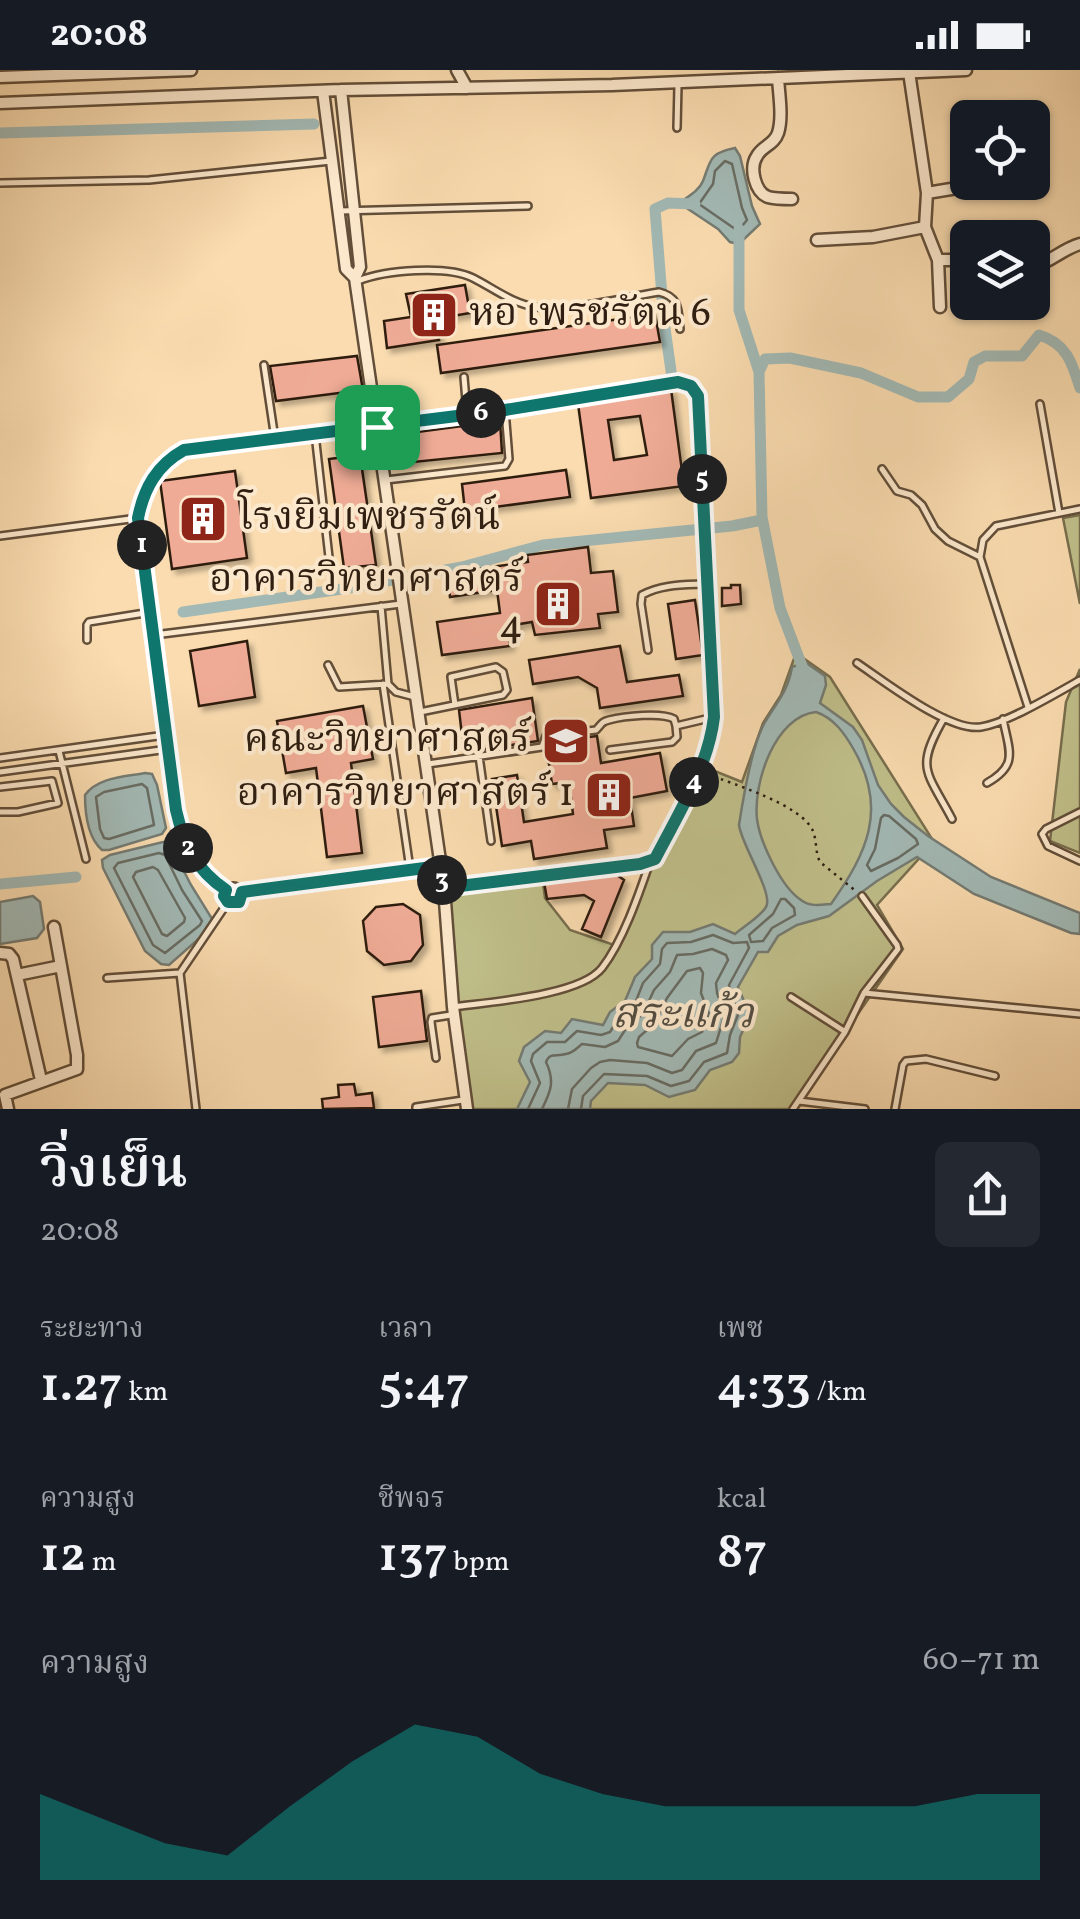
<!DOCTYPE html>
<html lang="th">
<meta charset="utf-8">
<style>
:root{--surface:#171b24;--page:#242831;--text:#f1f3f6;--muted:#9ea1a6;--accent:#0f766e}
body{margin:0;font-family:Vollkorn,"Noto Serif Thai",serif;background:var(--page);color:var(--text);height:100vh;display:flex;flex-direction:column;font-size:38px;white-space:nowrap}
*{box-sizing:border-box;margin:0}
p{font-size:32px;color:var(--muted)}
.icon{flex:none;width:55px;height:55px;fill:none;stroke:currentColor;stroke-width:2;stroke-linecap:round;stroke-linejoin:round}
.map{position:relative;height:1039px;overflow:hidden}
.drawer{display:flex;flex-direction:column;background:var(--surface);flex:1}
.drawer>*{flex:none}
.controls{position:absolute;left:950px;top:30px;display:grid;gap:20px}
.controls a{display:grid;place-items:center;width:100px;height:100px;border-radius:15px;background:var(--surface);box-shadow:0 2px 8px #0004;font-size:50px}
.pin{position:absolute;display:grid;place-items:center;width:85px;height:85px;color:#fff;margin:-42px;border-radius:20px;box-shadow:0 5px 15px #0006}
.km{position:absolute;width:50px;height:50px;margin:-25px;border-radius:50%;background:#222;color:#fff;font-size:28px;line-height:50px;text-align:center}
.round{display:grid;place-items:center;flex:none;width:105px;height:105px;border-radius:15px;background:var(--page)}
.overview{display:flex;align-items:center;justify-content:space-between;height:170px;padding:0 40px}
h1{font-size:55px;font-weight:600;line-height:75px}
.figures{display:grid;grid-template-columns:repeat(3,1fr);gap:15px;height:170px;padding:10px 40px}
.figures div{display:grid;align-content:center}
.figures b{font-size:50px;font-weight:600}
.figures small{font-size:28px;font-weight:400}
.figures p{font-size:28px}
.chart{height:280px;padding:20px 40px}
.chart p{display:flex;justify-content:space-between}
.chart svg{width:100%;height:180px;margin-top:10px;fill:var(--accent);opacity:.7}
.status{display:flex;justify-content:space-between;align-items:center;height:70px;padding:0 50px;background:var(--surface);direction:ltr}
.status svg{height:28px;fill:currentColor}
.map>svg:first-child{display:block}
.green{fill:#c0bf8a;stroke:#786e4e;stroke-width:2.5}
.water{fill:#a2b9b5;stroke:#747b73;stroke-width:2.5;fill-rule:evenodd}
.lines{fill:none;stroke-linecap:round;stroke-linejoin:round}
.shore{stroke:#686c63;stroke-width:2.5}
.canal{stroke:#a2b9b5;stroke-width:11}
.building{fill:#efab96;stroke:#2f1e11;stroke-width:2.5;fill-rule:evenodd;filter:url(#shadow)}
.service-casing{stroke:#624e39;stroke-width:10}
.minor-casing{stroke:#624e39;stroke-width:15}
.path{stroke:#2f1e11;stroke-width:2.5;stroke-dasharray:2.5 5;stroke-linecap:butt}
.service{stroke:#fce8cc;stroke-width:5}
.minor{stroke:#fce8cc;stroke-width:10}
.route-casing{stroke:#fff;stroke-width:20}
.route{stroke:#0f766e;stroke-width:12}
.labels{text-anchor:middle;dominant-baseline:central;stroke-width:8;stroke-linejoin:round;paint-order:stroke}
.poi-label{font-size:40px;fill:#2f1e11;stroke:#fce8cc;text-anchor:end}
.water-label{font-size:42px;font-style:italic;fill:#524c42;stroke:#fce8cc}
</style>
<div class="status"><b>20:08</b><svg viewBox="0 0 49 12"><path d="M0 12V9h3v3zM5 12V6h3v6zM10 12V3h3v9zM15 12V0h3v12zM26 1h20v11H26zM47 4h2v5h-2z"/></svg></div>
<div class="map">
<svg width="1080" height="1039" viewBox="0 0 1080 1039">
<defs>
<filter id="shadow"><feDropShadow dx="4.5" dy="4.5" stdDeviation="2.5" flood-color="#0004"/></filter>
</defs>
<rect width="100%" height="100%" fill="#fadcb0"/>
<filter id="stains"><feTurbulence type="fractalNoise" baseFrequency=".002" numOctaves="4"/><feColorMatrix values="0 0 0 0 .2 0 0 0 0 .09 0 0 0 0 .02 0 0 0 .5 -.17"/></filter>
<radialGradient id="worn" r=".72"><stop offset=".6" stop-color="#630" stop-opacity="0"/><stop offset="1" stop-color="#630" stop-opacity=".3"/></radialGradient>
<path class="green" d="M1080,445V534L1063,448Z
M796,583L830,607L934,772L877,835L903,879L792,1039H467L453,937L449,821L542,806L545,828L570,860L614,875L650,796L705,697L742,712L763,653L781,625Z
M1080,599V783L1050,771L1066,632Z"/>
<path class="water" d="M735,78L740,86L752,136L760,154L739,174L730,172L718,159L679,133C687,127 699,121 703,111C711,90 709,83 735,78Z
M805,592L825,606L826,615L820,633L853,657L862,670L878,715L891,734L904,747L928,766L991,807L1080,843V864L1071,863L974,824L917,787L877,811L829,846L797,855L778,866L768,882H758L738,917L750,945L740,967L739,983L732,992L710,1000L695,1020L669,1027L645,1015L608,1013L591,1031L590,1039H517L530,1012L519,991L524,977L545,961L561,963L572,949L603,955L610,942L625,931L635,907L652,889V875L663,862H690L713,854L735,864C744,856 760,847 766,837C774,824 741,774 739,755C743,729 752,676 764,654C776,633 788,622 792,597ZM816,642C834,648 845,664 854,680C888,739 867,783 831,834C820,835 810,837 801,830C781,817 760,772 757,749C753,713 775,646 816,642Z
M145,703L152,704L157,715L166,758L162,764L109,780H102C87,767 85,743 85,725C98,707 125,707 145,703Z
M163,772H169L172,778L191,815L214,852L211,858L169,895L161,894L145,881L103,798L102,790L110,785Z
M33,826L40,832L44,859L37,868L0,874V832Z"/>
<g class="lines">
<path class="shore" d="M725,91L732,94L742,138L747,150L738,161L699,134L713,114L715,101Z
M142,714L147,718L154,755L109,769L104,768L100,759L96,727L104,722Z
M884,745L889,746L916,769L918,774L898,788L871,801L867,795L875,779L881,748Z
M159,783L165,785L182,820L202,851L200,855L165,883L153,875L114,798L118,793Z
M153,797L158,800L185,848L184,852L167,866L162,864L133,807L136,802Z
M781,829H785L794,838L795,845L772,858L763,871L751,872L749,865L773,844Z
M700,898L703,903L701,923L709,944L702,962L688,969L672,986L638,977L637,973L639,967L655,953L667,928L687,901Z
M528,1039L540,1013L531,991L533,984L547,972H565L577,961L601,965L610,962L618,949L634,936L643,913L660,894L662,879L667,873L691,872L713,865L733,873L747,872L749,878L729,915L738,945L730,965L727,983L704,992L689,1011L671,1016L647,1006L604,1004L583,1026L581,1039
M542,1039C551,1021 555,1011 546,992C550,982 556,987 566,984C573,983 577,978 582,974L605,977L618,971L627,957L643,944L654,920L670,902L677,885L693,884L712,879L726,885L728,890L716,913L717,923L725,944L716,973L696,981L682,1000L672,1003L647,993L610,990L600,992L591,998L572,1019L568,1039"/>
<path class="canal" d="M0,63L314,54
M739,159V240L759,302
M672,308L664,251L655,139L668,133L695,134
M183,542L349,518L462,497L543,475L732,456L762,450
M805,604L780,538L762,447L759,302L765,289L790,288L861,303L918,327H948L969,309L974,292L985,286H1022L1039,265C1066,273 1072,292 1080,318
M0,814L76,807"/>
</g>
<path class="building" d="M465,215L470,243L435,249L439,270L387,278L384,251L411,247L406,224Z
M655,244L660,272L441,303L437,275Z
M357,286L363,320L276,331L270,296Z
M671,319L684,416L591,428L578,334ZM640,346L647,385L614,390L608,350Z
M500,351L502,383L404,393L402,364Z
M360,385L376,495L344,498L329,389Z
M566,400L570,427L465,441L462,414Z
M235,401L247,488L172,499L160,411Z
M588,477L591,503L613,501L618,542L598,544L600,558L535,565L532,552L520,554L508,563L510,576L442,585L437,552L500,543L497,520L450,527L447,503L528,492L527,485Z
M731,515H740L741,534L722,536V518H731Z
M695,530L703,585L676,589L668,534Z
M247,571L255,627L199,636L190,581Z
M620,576L627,612L679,605L683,626L600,638L597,618L578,607L533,614L529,590Z
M532,628L538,671L464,682L459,640Z
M363,636L373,689L351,693L362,783L327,787L316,698L286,703L277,651Z
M597,666L601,693L660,683L667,721L630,728L634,756L604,760L607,778L534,789L531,771L502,776L492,709L517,705L524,752L573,744L569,712L552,714L547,681L551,672Z
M614,803L624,810L601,867L582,859L594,831L584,825L547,829L544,812Z
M403,834L420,845L423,875L411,891L384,895L367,881L363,851L376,837Z
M421,921L427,971L379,977L373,927Z
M354,1014L356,1025L372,1023L374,1038L323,1039L322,1029L339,1027L338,1015Z"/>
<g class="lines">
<g class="service-casing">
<path id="service" d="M677,58L678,15
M0,113L149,110L331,91
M339,141L528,136
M358,211C385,200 447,195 473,208C493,218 513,234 536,237C576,241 619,228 659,222C680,227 678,240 680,259
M264,295L275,369
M464,307L467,343
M1040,334L1059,443
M315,364L330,496
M882,399L897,421L911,425L922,435L935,459L948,471L980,487
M386,410L505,396L509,389L505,340
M0,466L138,448
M154,565L401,534
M87,570V555L89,552L151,542
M648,580L641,534L642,525C662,514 684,515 706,514
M857,593C884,611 949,662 981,657C1007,653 1055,624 1080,610
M328,595L339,617L388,614L381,536
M383,614L410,799
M388,614L396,622L415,627
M1028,637L980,487L983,470L996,456L1080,439
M420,642L503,625L507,620L503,602L496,597L451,607L455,635
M944,648C915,699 926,700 952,749
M610,680L672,672L677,667L676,656
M59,681L86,789
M479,686L491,771
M0,688L165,665
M428,694L542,677L546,666L596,660C602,654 601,652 609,650C624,646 662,642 674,649L676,656L714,647
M0,702L168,679
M987,713C1019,695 1009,681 1003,649
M0,717L52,711L58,733L18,742H0
M1080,742L1046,759L1042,764L1048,776L1080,791
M224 825a9 9 0 1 1 18 0a9 9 0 1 1-18 0Z
M445,818L650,792
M225,820L208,809L194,790L182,764L173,719L138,448C145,407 162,384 203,377L396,354L542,334L678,312L691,316L698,326L714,647C708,698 678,744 655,789L650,792C639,824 623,871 602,898C580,926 488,932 453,937
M242,822L440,797
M180,903L228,832
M107,908L180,903L196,1039
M864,923L1080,944
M791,927L844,961
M436,988L431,952L432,948L451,945
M799,1031L865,1039
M416,1039V1037L463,1030
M793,1039L845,962L864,923L898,879L897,875L862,826
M895,1039L903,995L906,991L926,989L995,1006"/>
</g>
<g class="minor-casing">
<path id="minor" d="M457,0L467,18
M909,2L927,123L925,157L938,190L940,237
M0,7L191,0
M778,8C779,25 783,47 778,63C774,75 762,76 757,86C749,98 755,122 768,127C775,129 785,129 792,129
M323,21L346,199L355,208L360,197L341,20
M0,33L341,20L612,15L966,0
M927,123L969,116L978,112
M817,170L873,167L925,157
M938,190H960L968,193
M1032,197C1050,193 1062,179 1080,174
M355,208L444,818L453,937L467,1039
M0,883L9,884L13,889L41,1010
M17,905L61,896
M8,1039L5,1025L77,999V985L54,857"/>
</g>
<path class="path" d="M707,704C733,714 802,735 813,761C817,771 815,782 820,792L857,822"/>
<use href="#service" class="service"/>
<use href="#minor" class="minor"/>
</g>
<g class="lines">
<g class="route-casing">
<path id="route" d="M678,312L691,316L698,326L714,647C708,698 678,744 655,789L640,794L444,818L440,796L242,822L239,832H228L224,826L226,820C196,800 184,775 176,740L138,448C144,418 157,395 184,380L505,340Z"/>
</g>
<use href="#route" class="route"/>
</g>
<defs>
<g id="building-square" transform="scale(2.5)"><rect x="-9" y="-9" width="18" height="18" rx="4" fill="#8f2418" stroke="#fce8cc"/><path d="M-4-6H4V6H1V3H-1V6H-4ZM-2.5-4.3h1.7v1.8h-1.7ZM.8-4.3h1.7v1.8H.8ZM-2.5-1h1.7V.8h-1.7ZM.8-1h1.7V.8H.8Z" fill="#fff"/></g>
<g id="university-square" transform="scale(2.5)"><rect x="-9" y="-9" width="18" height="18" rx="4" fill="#8f2418" stroke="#fce8cc"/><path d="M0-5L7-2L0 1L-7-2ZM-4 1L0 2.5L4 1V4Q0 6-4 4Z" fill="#fff"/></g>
</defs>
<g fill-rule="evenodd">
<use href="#building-square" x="434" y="245"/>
<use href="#building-square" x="203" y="449"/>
<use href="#building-square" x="558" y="534"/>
<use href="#university-square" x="566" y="671"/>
<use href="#building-square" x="609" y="725"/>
</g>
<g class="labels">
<g class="poi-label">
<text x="469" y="245" text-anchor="start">หอ เพรชรัตน 6</text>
<text x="238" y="449" text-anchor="start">โรงยิมเพชรรัตน์</text>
<text x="523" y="511">อาคารวิทยาศาสตร์<tspan x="523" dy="46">4</tspan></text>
<text x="531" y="671">คณะวิทยาศาสตร์</text>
<text x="574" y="725">อาคารวิทยาศาสตร์ 1</text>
</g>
<g class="water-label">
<text x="683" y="946">สระแก้ว</text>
</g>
</g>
<rect width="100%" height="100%" filter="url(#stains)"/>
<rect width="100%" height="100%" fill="url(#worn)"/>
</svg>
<div class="controls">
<a><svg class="icon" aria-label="locate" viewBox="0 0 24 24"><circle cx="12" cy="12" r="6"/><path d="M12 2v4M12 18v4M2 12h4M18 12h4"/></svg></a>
<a><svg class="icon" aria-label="layers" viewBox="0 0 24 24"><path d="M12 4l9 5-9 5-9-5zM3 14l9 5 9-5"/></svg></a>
</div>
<div class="pin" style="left:377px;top:357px;background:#1e9e55"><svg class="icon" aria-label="arrive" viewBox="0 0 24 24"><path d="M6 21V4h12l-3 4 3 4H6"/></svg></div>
<b class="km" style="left:142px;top:475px">1</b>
<b class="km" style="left:188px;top:778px">2</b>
<b class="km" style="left:442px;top:810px">3</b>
<b class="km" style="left:694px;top:712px">4</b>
<b class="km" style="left:702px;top:409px">5</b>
<b class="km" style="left:481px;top:343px">6</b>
</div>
<section class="drawer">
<div class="overview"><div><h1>วิ่งเย็น</h1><p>20:08</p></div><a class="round"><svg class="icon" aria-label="share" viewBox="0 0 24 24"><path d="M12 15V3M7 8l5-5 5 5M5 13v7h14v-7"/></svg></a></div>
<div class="figures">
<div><p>ระยะทาง</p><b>1.27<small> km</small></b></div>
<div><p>เวลา</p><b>5:47</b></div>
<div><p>เพซ</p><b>4:33<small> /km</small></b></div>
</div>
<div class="figures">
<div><p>ความสูง</p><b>12<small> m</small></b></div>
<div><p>ชีพจร</p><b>137<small> bpm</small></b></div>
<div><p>kcal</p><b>87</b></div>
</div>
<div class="chart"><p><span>ความสูง</span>60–71 m</p>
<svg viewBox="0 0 160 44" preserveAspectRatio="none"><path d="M0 44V23L10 29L20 35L30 38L40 26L50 15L60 6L70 9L80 18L90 23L100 26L110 26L120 26L130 26L140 26L150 23L160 23V44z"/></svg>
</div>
</section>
